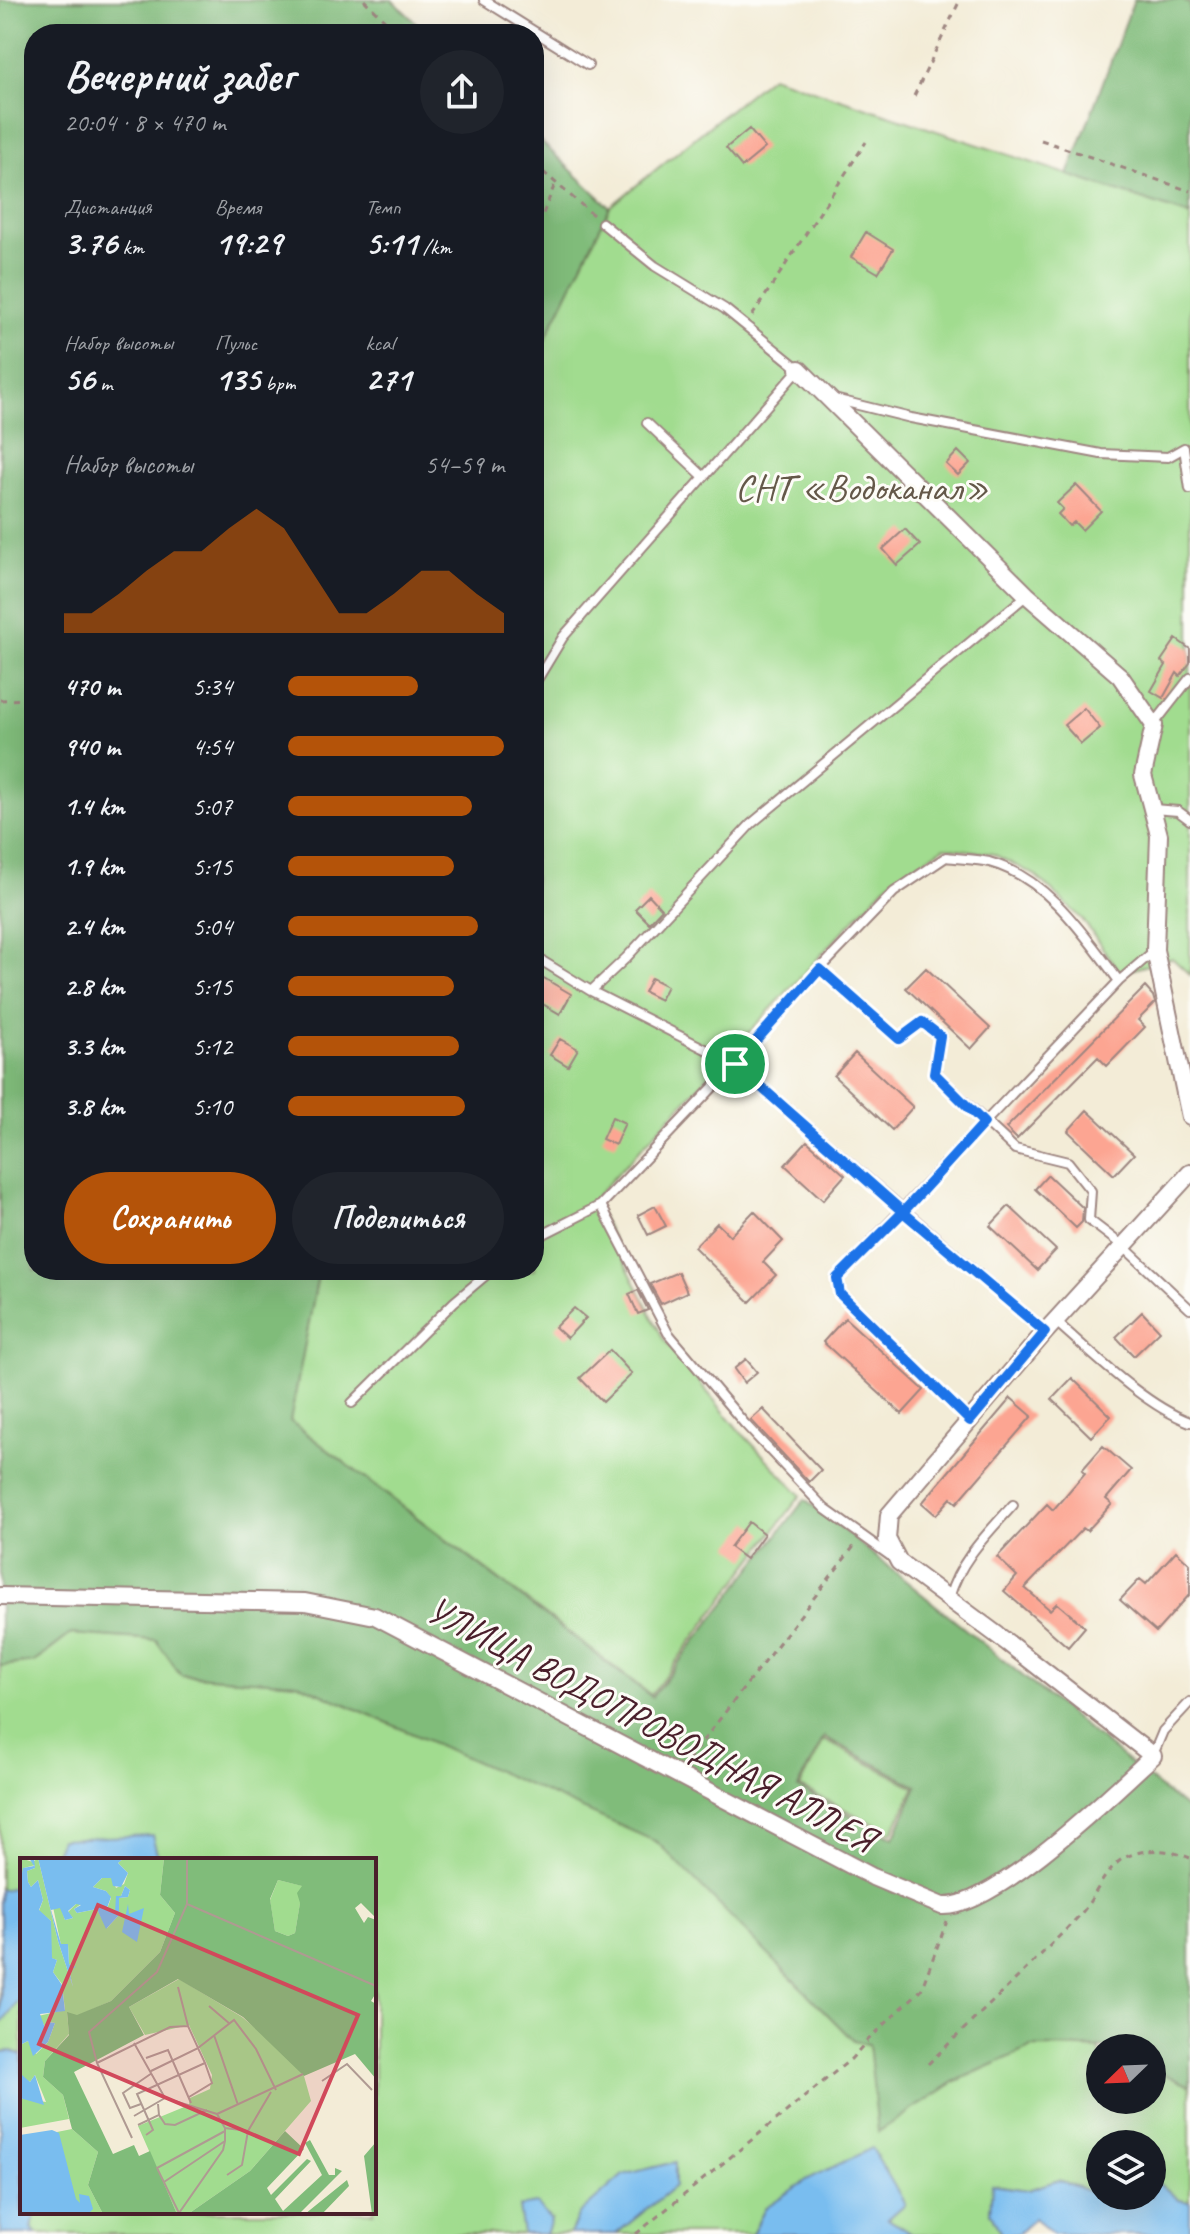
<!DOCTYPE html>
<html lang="ru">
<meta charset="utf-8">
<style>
:root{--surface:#171b24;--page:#20242c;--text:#f1f3f6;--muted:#9ea1a6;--accent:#b45309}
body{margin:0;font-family:Caveat,sans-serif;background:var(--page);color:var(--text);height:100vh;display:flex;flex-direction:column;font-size:30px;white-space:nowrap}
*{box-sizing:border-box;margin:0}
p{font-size:26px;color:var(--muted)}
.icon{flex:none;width:44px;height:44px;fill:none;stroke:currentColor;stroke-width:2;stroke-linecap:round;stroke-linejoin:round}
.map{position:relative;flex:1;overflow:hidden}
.sheet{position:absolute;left:24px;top:24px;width:520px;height:1256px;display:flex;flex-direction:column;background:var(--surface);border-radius:32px;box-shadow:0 8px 32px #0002}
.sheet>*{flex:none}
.needle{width:52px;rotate:247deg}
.fabs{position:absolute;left:1086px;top:2034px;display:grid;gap:16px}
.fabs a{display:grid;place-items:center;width:80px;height:80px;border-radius:50%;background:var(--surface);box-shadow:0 8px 32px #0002;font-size:40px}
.pin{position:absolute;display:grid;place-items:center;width:68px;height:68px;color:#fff;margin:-34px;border:4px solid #fff;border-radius:50%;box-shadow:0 2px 8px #0007}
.round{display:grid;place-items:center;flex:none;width:84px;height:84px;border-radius:42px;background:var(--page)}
.overview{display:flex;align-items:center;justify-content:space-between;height:136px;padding:0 40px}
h1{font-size:44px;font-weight:600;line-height:60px}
.stats{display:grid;grid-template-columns:repeat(3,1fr);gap:12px;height:136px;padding:8px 40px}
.stats div{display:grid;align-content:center}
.stats b{font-size:34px;font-weight:600}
.stats small{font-size:22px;font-weight:400}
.stats p{font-size:22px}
.chart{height:224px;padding:16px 40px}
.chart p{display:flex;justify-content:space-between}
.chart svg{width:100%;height:144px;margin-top:8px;fill:var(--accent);opacity:.7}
.primary-button{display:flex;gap:16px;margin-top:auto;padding:16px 40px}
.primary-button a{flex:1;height:92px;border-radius:48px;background:var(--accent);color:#fff;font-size:32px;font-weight:600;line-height:92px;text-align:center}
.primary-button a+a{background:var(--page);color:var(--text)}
ul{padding:0 40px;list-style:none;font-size:26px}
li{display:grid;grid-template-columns:128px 96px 1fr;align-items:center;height:60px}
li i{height:20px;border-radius:10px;background:var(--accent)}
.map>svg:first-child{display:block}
.green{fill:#a1dc8f;stroke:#767e5d;stroke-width:2}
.forest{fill:#80bc7a;stroke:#656e52;stroke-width:2;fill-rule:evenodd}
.water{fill:#79bdef;stroke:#626e8d;stroke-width:2}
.building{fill:#fca592}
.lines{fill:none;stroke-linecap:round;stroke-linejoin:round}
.lane-casing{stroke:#9e8681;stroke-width:12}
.street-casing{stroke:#9e8681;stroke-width:20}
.path{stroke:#9e8681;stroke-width:3;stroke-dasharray:6 6;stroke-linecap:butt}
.lane{stroke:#fff;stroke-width:8}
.street{stroke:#fff;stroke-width:16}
.route-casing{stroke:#fff;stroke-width:16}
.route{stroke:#1a73e8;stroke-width:10}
.labels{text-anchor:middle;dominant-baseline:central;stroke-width:6;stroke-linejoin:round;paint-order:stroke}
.park-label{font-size:38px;fill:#645849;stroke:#fdfcf7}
.street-label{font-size:38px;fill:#4a1f2b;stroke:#fdfcf7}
.inset-road{fill:none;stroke:#af9a92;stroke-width:2}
.view{fill:#d1495b;fill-opacity:0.15;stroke:#d1495b;stroke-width:4}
.inset-edge{fill:none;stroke:#4a1f2b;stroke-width:4}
</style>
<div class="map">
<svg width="1190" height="2234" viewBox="0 0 1190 2234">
<rect width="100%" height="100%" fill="#fdfcf7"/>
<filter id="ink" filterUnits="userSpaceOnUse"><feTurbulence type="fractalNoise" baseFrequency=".0125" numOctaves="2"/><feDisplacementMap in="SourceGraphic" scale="16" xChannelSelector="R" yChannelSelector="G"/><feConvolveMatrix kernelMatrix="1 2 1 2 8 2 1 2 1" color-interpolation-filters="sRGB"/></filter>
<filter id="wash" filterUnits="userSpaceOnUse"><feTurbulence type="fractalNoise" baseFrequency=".006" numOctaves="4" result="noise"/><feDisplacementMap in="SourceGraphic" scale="32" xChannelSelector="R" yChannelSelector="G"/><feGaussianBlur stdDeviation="1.8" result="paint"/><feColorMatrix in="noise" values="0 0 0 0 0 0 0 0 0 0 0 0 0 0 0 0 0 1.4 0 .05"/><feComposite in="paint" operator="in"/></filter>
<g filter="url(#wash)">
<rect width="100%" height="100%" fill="#f3ecd7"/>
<path class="green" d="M771,76L1190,215V975L1172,958L1120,973L1082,919L1035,875L993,854L945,847L889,882L593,1200L663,1338L737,1428L801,1495L651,1695L290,1421L319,1270H534V362L610,207Z
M71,1634L156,1640L181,1675L298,1683L658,1842L854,2041L869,2044L879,2131L954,2082L1032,2046L1100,2049V2100H1152V2068L1190,2086V2202L1179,2200L1152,2177V2144H1100V2193L1096,2194L1059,2180L1028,2190L993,2185L990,2212L1001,2234H911L887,2218L766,2207L752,2234H616L675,2186L579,2214L570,2234H546L551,2220L523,2234H36L32,2229L35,2212H374V1860H22V2055L12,2051L0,2052V1666L35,1662Z
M824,1740L915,1787L892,1833L800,1787Z"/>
<path class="forest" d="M0,0H392L428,34H34V1270H319L290,1421L652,1697L805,1499L1190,1812V2086L1152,2068V2048L1032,2047L954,2082L878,2132L869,2044L854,2041L657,1842L298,1683L181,1675L156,1640L71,1634L34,1662L0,1666ZM824,1737L917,1786L894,1838L798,1788Z
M1134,0H1182L1190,3V215L1068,175Z
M534,135L610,207L534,362Z"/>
<path class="water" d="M152,1835L159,1860H52L61,1839Z
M22,1886V1997L1,2025L0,1890Z
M12,2051L22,2055V2212H35L32,2229L36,2234H0V2052Z
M872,2148L905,2204L888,2219L911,2234H752L766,2207L808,2179Z
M675,2162V2186L616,2234H570L579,2214L623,2175Z
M1152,2177L1179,2200L1190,2202V2234H1053L1034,2218L1018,2234H1001L990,2212L992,2185L1028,2190L1059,2180L1096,2194L1100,2193V2196H1152Z
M536,2204L551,2220L546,2234H523L519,2207Z"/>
<g id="blocks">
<path class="building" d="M749,129L765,148L742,167L726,148Z
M866,232L893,249L878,273L851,257Z
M958,451L970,463L958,475L946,464Z
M1076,485L1101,511L1082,530L1074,522L1069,526L1058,514L1063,509L1057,503Z
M905,529L920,545L897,565L883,549Z
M1176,639L1190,649V663L1180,676L1177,673L1163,698L1151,691L1166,665L1161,661Z
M1084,708L1100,728L1081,744L1064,725Z
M649,895L662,909L649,923L635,909Z
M926,968L990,1028L971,1049L906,988Z
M542,977L571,994L560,1014L534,999V990Z
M651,978L667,986L660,1000L644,992Z
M1145,987L1153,996L1155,1003L1138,1020L1145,1027L1107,1066L1098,1057L1017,1139L1006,1128Z
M560,1039L578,1049L568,1066L550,1055Z
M855,1053L913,1107L892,1130L834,1076Z
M1087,1110L1134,1154L1114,1175L1068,1131Z
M612,1117L625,1123L615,1145L602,1139Z
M807,1141L845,1175L823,1200L785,1165Z
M1048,1175L1083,1208L1082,1222L1076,1228L1035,1189Z
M655,1206L666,1226L648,1235L638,1215Z
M1009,1206L1056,1250L1037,1270L990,1226Z
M754,1211L783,1241L763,1262L776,1275L750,1302L694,1247L717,1223L730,1236Z
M678,1272L687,1292L661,1304L650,1284Z
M638,1290L648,1310L638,1314L629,1294Z
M574,1308L586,1318L567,1338L555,1327Z
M1142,1312L1160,1331L1134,1356L1116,1337Z
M845,1318L924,1390L902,1414L823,1342Z
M610,1350L632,1374L603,1402L580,1378Z
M746,1359L757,1372L744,1383L734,1369Z
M1072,1378L1111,1416L1091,1437L1052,1399Z
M1011,1398L1032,1416L957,1503L951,1498L936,1515L922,1503Z
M763,1409L821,1470L809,1482L751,1420Z
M1103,1446L1131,1470L1106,1499L1112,1504L1087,1531L1083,1528L1025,1588L1050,1610L1057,1603L1085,1627L1068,1647L1004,1591L1017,1576L997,1557L1047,1504L1053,1510L1085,1473L1082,1470Z
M749,1522L764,1534L746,1559L730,1547Z
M1176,1551L1190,1564V1594L1156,1632L1120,1600L1140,1579L1146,1584Z"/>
</g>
</g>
<g filter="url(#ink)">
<use href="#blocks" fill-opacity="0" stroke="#9e8681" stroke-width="2"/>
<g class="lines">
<g class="lane-casing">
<path id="lane" d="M484,0L588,65
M834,399L911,418L1101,454L1168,457L1184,448L1190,489
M647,423L704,477
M534,685L563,637L799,369L725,309L655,266L602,223
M1154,724L1190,678
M1153,809L1178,811L1190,820
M534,956L591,991L735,1064L601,1205L668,1333L745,1424L825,1509L892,1557
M820,969L894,892L946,857C960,859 976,859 989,862C1048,878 1085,936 1119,981
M591,991L626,958L751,824L1027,595
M534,1239L601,1205
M1055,1321C1093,1354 1144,1405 1190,1422
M1045,1332L735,1064L820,969L899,1039L922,1022L940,1036L934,1073L1015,1149L1068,1162L1091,1191L1089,1220L1123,1246L1190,1309
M352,1403L454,1302L492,1270
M970,1421L840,1294L837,1278L1119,981L1154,951
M949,1598C960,1560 987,1534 1013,1505
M1153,1755L1163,1731L1190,1702"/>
</g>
<g class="street-casing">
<path id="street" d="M799,369L1027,595L1120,676L1154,725L1143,775L1159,835L1155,950L1190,1117
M0,1596L305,1602L375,1616L873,1877L942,1906C993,1910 1114,1792 1153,1756L1008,1643L899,1562L887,1539L889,1515L1045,1332L1190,1173"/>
</g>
<path class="path" d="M364,0L399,34
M914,96L960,0
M1041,140L1190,191
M534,164L593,215
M534,236L555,184
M752,316L866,142
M0,700L34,699
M688,1760L855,1545
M928,2064C978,2015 1030,1967 1079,1916C1095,1899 1103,1870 1124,1858C1146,1847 1168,1849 1190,1858
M636,2234L851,2059L867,2041L921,1990L947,1921"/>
<use href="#lane" class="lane"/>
<use href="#street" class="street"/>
</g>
</g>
<g class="lines" filter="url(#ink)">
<g class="route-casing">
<path id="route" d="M735,1064L903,1212L837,1278L840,1294L970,1421L1045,1332L903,1212L984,1123L934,1073L940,1036L922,1022L899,1039L820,969L735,1064"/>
</g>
<use href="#route" class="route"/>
</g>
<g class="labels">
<g class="park-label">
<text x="862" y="487">СНТ «Водоканал»</text>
</g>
<g class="street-label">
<text transform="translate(651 1724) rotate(28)">УЛИЦА ВОДОПРОВОДНАЯ АЛЛЕЯ</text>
</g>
</g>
<g transform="translate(20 1858)">
<rect width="356" height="356" fill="#f3ecd7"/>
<path d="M0,0L13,4L18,0L38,83L53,129L49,112L55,109L49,106L48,86L41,87L33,49L41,50L45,62L53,60L48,54L56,46H61L54,51L57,55L77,51L87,70L99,57V40L108,39L110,32L105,28L101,38H96V54L87,51L91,40L86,33L73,29L82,20H92L96,30L104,26L108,15L98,5L104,0H144L140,37L155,55L140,94L91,143L57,158L47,155L49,176L25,203L23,219L43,237L49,261L0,270V240L26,244L15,217L10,224L0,218V187L8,183L16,196L28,184L35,165L28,164L26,170L18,158L45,152L42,126L33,114L37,102L31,100V63L19,53L23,42L18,22L11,29L8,24L7,13L15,10V7L4,10L0,25ZM258,22L283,28L275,75L268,78L255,73L250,42ZM159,121L222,159L260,191L284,218L291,243L230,313L168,356H157L118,268L169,247L170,240L190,231L192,217L169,167L125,177L109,149ZM52,271L78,294L68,327L83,356H68L69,338L60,346L55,341L37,274Z" fill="#a1dc8f"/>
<path d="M144,0H356V60L341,45L335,50L344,65L348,59L356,62V135L351,143L356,146V221L335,196L284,218L223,159L158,121L109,149L124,177L54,214L93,296L114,287L119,298L130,293L157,356H83L68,327L78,294L52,271L43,237L23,219L25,203L49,177L47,154L57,157L91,143L140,94L155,55L140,37ZM258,22L282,28L277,35L280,45L275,75L268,78L255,73L250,41ZM265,273L284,291L247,330L251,337L287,301L291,303L255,341L263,353L302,317L285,285L290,282L309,317H315V310L322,313L279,356H168L230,313ZM356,284V356H352L344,298ZM327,322L329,328L302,356H285Z" fill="#80bc7a" fill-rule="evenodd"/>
<path d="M9,0H14L15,10L7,13L8,24L11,29L18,22L23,42L19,52L31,63L32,100L37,102L33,114L42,127L45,153L20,156L25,170L27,164L35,165L28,184L13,198L8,183L0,187V25L3,10L14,8ZM18,0H104L98,5L108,15L101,29L93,28L91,20H82L73,29L86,33L91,39L87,50L95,54L96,38H101L105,28L110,32L108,39L99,40V57L86,71L77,51L57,55L54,51L61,47L56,46L48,53L53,60L45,62L40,50L31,52L41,86H48L49,106L56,109L49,112L53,129L38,83ZM108,46L109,56L124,50L117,84L102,74ZM2,217L10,224L15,217L24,247L0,240ZM32,272L39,275L56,341L60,345L59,336L69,338L73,351L68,356H0V277Z" fill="#79bdef"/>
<path class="inset-road" d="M167,46L356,128M158,129L168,168M189,148L210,166M194,177L218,247M114,185L145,240L197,256M126,200L148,192L171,245M77,205L150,169L168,168L178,190L214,162L236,191L256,232M302,223L327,206L352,232M169,239L192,225L185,205M121,246L110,250L103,235L132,215M197,256L283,216M197,256L205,270L228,273L251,234M139,257L145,266L155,267L187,252M114,258L145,240M118,267L139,257L138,246M205,270V283L203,292L159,355L137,310L205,273M126,277L133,272L117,236L185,205L178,190L131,213M112,280L77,205L69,174L137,114L167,46V0M207,317L222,307L228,273M144,324L205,283"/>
<path class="view" d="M78,47L338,157L279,296L19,186Z"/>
<rect width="356" height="356" class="inset-edge"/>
</g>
</svg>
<div class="fabs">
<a><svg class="needle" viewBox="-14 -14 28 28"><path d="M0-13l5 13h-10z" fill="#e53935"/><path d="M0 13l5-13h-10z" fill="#9ea1a6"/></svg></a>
<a><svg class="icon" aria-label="layers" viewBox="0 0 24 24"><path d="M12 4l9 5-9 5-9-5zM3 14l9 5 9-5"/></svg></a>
</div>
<div class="pin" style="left:735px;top:1064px;background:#1e9e55"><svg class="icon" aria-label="arrive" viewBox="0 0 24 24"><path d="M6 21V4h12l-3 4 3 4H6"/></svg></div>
<section class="sheet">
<div class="overview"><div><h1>Вечерний забег</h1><p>20:04 · 8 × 470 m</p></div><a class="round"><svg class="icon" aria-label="share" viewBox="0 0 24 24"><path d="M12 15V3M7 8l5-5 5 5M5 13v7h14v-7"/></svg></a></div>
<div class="stats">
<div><p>Дистанция</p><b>3.76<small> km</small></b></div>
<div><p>Время</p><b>19:29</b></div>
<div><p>Темп</p><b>5:11<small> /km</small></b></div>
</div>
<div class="stats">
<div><p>Набор высоты</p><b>56<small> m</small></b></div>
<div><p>Пульс</p><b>135<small> bpm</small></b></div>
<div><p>kcal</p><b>271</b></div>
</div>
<div class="chart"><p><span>Набор высоты</span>54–59 m</p>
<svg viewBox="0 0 160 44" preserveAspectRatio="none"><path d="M0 44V38L10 38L20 32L30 25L40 19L50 19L60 12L70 6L80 12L90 25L100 38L110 38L120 32L130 25L140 25L150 32L160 38V44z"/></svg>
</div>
<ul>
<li><b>470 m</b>5:34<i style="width:60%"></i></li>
<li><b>940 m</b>4:54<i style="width:100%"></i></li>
<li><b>1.4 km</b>5:07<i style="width:85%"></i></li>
<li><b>1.9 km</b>5:15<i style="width:77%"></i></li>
<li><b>2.4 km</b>5:04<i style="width:88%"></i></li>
<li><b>2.8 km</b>5:15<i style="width:77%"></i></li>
<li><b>3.3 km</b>5:12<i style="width:79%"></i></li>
<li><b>3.8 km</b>5:10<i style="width:82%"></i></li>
</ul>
<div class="primary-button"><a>Сохранить</a><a>Поделиться</a></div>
</section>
</div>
